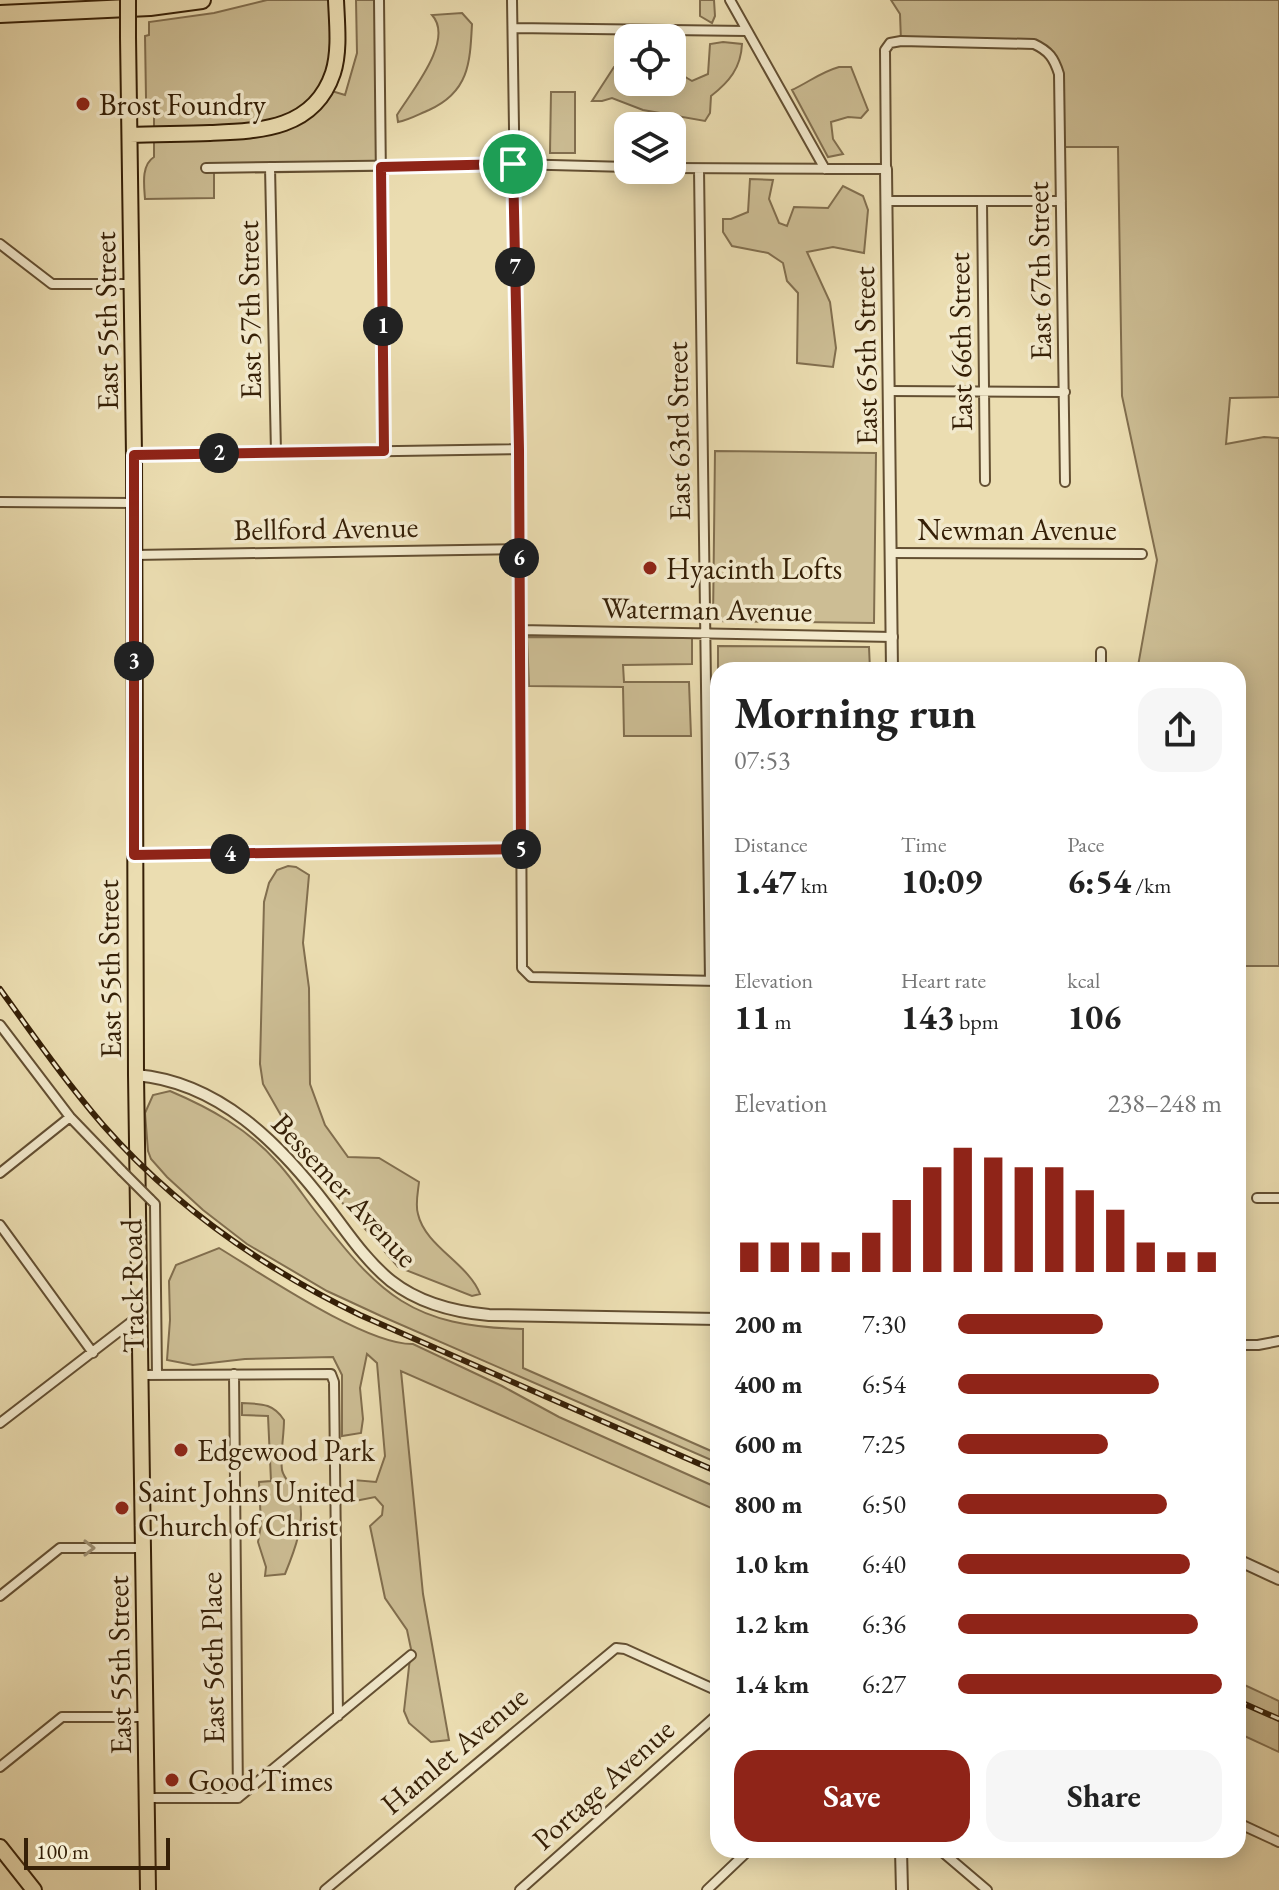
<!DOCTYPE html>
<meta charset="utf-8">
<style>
:root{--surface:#fff;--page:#f6f6f6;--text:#222;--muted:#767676;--accent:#8f2418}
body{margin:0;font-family:"EB Garamond",serif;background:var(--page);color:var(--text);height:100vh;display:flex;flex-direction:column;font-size:30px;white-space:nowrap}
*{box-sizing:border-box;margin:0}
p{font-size:26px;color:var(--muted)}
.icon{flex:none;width:44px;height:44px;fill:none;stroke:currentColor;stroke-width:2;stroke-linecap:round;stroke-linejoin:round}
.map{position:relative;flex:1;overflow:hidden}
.details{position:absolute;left:710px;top:662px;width:536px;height:1196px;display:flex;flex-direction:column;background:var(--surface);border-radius:24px;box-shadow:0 4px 20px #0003}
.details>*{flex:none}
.buttons{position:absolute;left:614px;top:24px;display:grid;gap:16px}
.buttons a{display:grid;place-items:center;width:72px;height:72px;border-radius:16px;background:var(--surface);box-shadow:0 4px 20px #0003;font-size:40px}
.scale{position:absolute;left:24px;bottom:20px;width:146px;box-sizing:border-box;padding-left:8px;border:4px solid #362007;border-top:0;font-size:22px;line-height:28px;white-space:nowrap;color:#362007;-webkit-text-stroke:6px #f2e9cc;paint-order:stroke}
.pin{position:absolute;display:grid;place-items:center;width:68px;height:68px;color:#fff;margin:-34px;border:4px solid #fff;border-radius:50%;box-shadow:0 2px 8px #0007}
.km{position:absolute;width:40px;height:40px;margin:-20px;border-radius:50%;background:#222;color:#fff;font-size:22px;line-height:40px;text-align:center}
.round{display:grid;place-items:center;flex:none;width:84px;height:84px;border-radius:24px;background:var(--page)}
.overview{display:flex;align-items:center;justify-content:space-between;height:136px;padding:0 24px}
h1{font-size:44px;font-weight:700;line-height:60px}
.metrics{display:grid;grid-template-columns:repeat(3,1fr);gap:12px;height:136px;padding:8px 24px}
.metrics div{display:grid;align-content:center}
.metrics b{font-size:34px;font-weight:700}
.metrics small{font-size:22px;font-weight:400}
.metrics p{font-size:22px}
.chart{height:224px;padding:16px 24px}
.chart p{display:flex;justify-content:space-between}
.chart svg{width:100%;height:144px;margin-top:8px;stroke:var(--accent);stroke-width:6}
.cta{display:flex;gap:16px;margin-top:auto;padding:16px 24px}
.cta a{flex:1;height:92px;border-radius:24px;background:var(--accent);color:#fff;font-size:32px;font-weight:700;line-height:92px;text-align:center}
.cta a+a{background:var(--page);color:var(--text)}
ul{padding:0 24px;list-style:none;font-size:26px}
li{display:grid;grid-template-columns:128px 96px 1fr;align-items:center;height:60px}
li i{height:20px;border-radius:10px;background:var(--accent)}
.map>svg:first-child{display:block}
.green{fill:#ccbd94;stroke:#816e4e;stroke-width:2}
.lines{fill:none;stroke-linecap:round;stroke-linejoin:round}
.minor-casing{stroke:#634f32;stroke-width:12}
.tertiary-casing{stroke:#634f32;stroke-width:14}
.primary-casing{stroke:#362007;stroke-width:18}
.motorway-casing{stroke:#362007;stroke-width:20}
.minor{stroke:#f2e9cc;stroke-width:8}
.tertiary{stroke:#f2e9cc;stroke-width:10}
.primary{stroke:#ebddb1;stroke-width:14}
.motorway{stroke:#ebddb1;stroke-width:16}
.rail-casing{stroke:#362007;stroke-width:6}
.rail{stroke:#f2e9cc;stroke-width:3;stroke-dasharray:9;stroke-linecap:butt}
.minor-bridge-casing{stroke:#634f32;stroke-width:12;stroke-linecap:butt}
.primary-bridge-casing{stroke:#362007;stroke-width:18;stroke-linecap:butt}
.minor-bridge{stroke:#f2e9cc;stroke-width:8}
.primary-bridge{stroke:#ebddb1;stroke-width:14}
.oneway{stroke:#9d8f73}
.route-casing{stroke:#fff;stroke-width:16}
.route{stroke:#8f2418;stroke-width:10}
.poi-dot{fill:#8f2418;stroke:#f2e9cc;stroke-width:3}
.labels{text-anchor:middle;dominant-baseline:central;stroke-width:7;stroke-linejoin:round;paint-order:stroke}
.poi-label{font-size:30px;fill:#362007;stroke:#f2e9cc;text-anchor:start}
.street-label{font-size:30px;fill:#362007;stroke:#f2e9cc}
</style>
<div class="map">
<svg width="1279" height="1890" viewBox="0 0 1279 1890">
<rect width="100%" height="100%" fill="#ebddb1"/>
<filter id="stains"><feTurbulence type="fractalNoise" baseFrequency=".0025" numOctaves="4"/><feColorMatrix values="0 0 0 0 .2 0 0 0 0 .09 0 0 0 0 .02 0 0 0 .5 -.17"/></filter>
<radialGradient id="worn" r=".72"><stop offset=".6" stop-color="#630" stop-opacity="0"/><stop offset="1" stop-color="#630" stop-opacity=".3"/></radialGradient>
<path class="green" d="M267,0H336L337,38L325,89L345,95L357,53L356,0H379L381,167L214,168V198L145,199C144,185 141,165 154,157V116L148,107L146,98L145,36L149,35V22L214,13Z
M700,0H714L715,16L712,23L700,16Z
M891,0H1279V397L1230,398L1226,444L1264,437L1279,438V966H1238V670H1140L1138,666L1157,560L1122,396L1118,147H1061L1055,60L1034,44L901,41L900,14Z
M462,13L472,24C470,63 469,92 429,110C419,114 409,120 398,122L397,115C411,92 455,40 432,15Z
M723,42L742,44C741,68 729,82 711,96L710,113L705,121L643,110L612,98L602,101H592L614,67L628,68V82H672V69L692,81L708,74L710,44Z
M839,67H851L868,110L861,118L848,117L831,122L833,139L843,154L828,157L792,90C809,82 821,72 839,67Z
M551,92H575V153H550Z
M750,179L773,180L769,199L779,223L787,226L794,207L828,208L843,186L863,196L868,210L864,253L833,247L807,252L830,302L836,348L833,367L797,363L798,293L787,281L783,263L768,253L732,246L723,232V219H731L748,212Z
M715,451L876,453L874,623L713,621Z
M527,637L692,638V664L623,665L624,682H689L691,736H624L623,687L529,686Z
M718,646L869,647L870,670L718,672Z
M288,866L296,867L309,875L303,943L309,988L310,1084L325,1125L348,1157L379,1158L419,1182C418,1192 415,1205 418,1214C425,1246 469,1264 480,1294L472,1296L398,1267L326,1184L291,1133L263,1084L260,1064L264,902L269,883L277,870Z
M170,1091C210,1108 248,1129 277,1162C291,1177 302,1194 315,1211C380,1295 411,1327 523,1329V1368L718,1454V1463L381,1316L327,1291L247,1244L203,1210L167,1177L151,1159L148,1151L145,1113L153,1095Z
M219,1248C262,1274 366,1345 413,1344L502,1386L559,1417L718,1488V1511L401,1371L423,1594L449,1740L431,1742L409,1723L404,1711L411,1649L407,1630L385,1598L370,1526L382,1515L383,1506L375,1497L355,1501L354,1480L376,1482L385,1456L377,1363L367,1354L360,1388L363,1419L361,1433L342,1436V1375L333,1357L245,1359L193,1365L167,1360L170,1320L169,1281L176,1265Z
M242,1403C261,1404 273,1403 284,1420C284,1437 280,1453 282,1470C284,1480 294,1486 298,1496C307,1520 294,1552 285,1574L265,1576L266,1567L258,1542L261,1525L259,1482L271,1481L268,1416L242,1415Z
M1238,1682L1279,1701V1752L1238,1733Z"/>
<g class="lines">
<g class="minor-casing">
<path id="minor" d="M379,0L384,451
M512,0L519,449L522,968L531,977L718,981
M730,0L825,169
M513,28L747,31
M270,167L276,453
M206,168L513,164L628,167
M672,168L886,169L885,50L890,43L901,41L1034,44C1049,51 1054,58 1059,74L1065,482
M699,169L710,981
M886,201H1061
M982,202L985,481
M0,244L52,284H131
M889,391L1065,392
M134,455L519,449
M0,502L134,503
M892,553L1142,554
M134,555L519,549
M519,630L893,637
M1101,670V652
M134,855L521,849
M0,1025L70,1117L122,1171
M0,1173L70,1117
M1257,1198H1279
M150,1199L155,1204L157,1375
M0,1225L93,1353
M1238,1345H1258L1279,1341
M234,1374L238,1798
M140,1375L331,1374L334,1382L338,1716
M0,1423L139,1316
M0,1596L60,1548H143
M0,1767L62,1717H145
M147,1798H238L411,1655
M1238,1823L1279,1842
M940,1850L987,1890
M325,1890L616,1648L625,1649L718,1691
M520,1890L718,1714
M707,1890L749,1850"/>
</g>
<g class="tertiary-casing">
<path id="tertiary" d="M886,169L892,670
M136,1075C219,1082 279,1143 327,1206C347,1232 365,1260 391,1281C419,1303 454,1312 489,1315L718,1319
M1238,1560L1279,1579
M901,1850L902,1890"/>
</g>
<g class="primary-casing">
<path id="primary" d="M128,37L134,455L136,1075L148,1890
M130,135C156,134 183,134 210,133C259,131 314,130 333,73C340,51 337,24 336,0
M0,1847L34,1890"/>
</g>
<g class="motorway-casing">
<path id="motorway" d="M0,14L150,7L202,0"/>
</g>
<use href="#minor" class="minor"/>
<use href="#tertiary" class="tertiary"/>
<use href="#primary" class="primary"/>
<use href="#motorway" class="motorway"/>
<g class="rail-casing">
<path id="rail" d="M0,989C33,1035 66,1082 103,1125C175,1207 263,1268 360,1315L718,1472
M1238,1701L1279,1719"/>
</g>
<use href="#rail" class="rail"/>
<g class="minor-bridge-casing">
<path id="minor-bridge" d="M122,1171L150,1199"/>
</g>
<g class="primary-bridge-casing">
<path id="primary-bridge" d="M128,0V37"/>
</g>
<use href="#minor-bridge" class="minor-bridge"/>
<use href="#primary-bridge" class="primary-bridge"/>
</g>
<defs><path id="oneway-chevron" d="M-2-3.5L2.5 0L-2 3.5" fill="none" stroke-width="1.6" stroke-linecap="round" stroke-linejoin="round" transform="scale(2)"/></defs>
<use class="oneway" href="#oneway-chevron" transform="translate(89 1548)"/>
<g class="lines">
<g class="route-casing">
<path id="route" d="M513,164L519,449L521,849L134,855V455L384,451L381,167Z"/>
</g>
<use href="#route" class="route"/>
</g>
<g class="poi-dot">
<circle cx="83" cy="104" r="8"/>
<circle cx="650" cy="568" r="8"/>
<circle cx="181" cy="1450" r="8"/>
<circle cx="122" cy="1508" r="8"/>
<circle cx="172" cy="1780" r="8"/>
</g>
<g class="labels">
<g class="poi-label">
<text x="99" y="104">Brost Foundry</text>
<text x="666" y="568">Hyacinth Lofts</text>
<text x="197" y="1450">Edgewood Park</text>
<text x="138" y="1491">Saint Johns United<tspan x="138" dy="34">Church of Christ</tspan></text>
<text x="188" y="1780">Good Times</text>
</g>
<g class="street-label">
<text transform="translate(1039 271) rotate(-91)">East 67th Street</text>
<text transform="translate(249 310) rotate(-91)">East 57th Street</text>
<text transform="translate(106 321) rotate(-91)">East 55th Street</text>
<text transform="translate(960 342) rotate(-91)">East 66th Street</text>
<text transform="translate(865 356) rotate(-91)">East 65th Street</text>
<text transform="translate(678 431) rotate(-91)">East 63rd Street</text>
<text transform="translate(326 528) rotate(-1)">Bellford Avenue</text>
<text x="1017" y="529">Newman Avenue</text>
<text transform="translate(707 609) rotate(1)">Waterman Avenue</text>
<text transform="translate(109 969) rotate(-91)">East 55th Street</text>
<text transform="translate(345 1190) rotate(47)">Bessemer Avenue</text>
<text transform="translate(132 1286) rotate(-91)">Track Road</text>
<text transform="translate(212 1658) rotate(-91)">East 56th Place</text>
<text transform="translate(119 1665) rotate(-91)">East 55th Street</text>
<text transform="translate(454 1750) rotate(-40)">Hamlet Avenue</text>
<text transform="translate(603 1784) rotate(-42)">Portage Avenue</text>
</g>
</g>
<rect width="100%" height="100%" filter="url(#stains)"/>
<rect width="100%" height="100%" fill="url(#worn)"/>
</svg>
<div class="buttons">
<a><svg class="icon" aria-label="locate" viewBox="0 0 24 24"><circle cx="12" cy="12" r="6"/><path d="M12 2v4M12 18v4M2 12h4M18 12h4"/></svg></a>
<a><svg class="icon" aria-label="layers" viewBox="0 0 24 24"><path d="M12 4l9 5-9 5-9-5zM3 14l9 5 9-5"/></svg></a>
</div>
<div class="scale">100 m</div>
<div class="pin" style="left:513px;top:164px;background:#1e9e55"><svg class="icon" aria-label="arrive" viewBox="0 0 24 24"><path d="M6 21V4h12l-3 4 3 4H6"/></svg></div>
<b class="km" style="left:383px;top:326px">1</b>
<b class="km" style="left:219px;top:453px">2</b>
<b class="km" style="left:134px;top:661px">3</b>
<b class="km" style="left:230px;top:854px">4</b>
<b class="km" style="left:521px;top:849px">5</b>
<b class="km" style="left:519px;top:558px">6</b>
<b class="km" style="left:515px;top:267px">7</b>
<section class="details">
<div class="overview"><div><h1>Morning run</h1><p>07:53</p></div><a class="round"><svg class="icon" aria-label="share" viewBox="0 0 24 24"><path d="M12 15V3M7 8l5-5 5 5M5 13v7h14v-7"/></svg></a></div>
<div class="metrics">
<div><p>Distance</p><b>1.47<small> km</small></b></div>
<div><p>Time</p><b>10:09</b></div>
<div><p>Pace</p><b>6:54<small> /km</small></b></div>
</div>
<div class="metrics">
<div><p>Elevation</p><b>11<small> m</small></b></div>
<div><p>Heart rate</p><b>143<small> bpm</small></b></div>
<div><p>kcal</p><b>106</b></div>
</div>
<div class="chart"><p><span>Elevation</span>238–248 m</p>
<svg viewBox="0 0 160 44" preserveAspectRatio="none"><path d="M5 44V35M15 44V35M25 44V35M35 44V38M45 44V32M55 44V22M65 44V12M75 44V6M85 44V9M95 44V12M105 44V12M115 44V19M125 44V25M135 44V35M145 44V38M155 44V38"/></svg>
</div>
<ul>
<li><b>200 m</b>7:30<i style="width:55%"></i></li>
<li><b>400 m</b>6:54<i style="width:76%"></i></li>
<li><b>600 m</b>7:25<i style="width:57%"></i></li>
<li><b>800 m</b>6:50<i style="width:79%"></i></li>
<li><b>1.0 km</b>6:40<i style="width:88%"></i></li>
<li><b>1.2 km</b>6:36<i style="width:91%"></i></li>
<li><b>1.4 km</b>6:27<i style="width:100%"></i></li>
</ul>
<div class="cta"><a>Save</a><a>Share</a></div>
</section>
</div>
